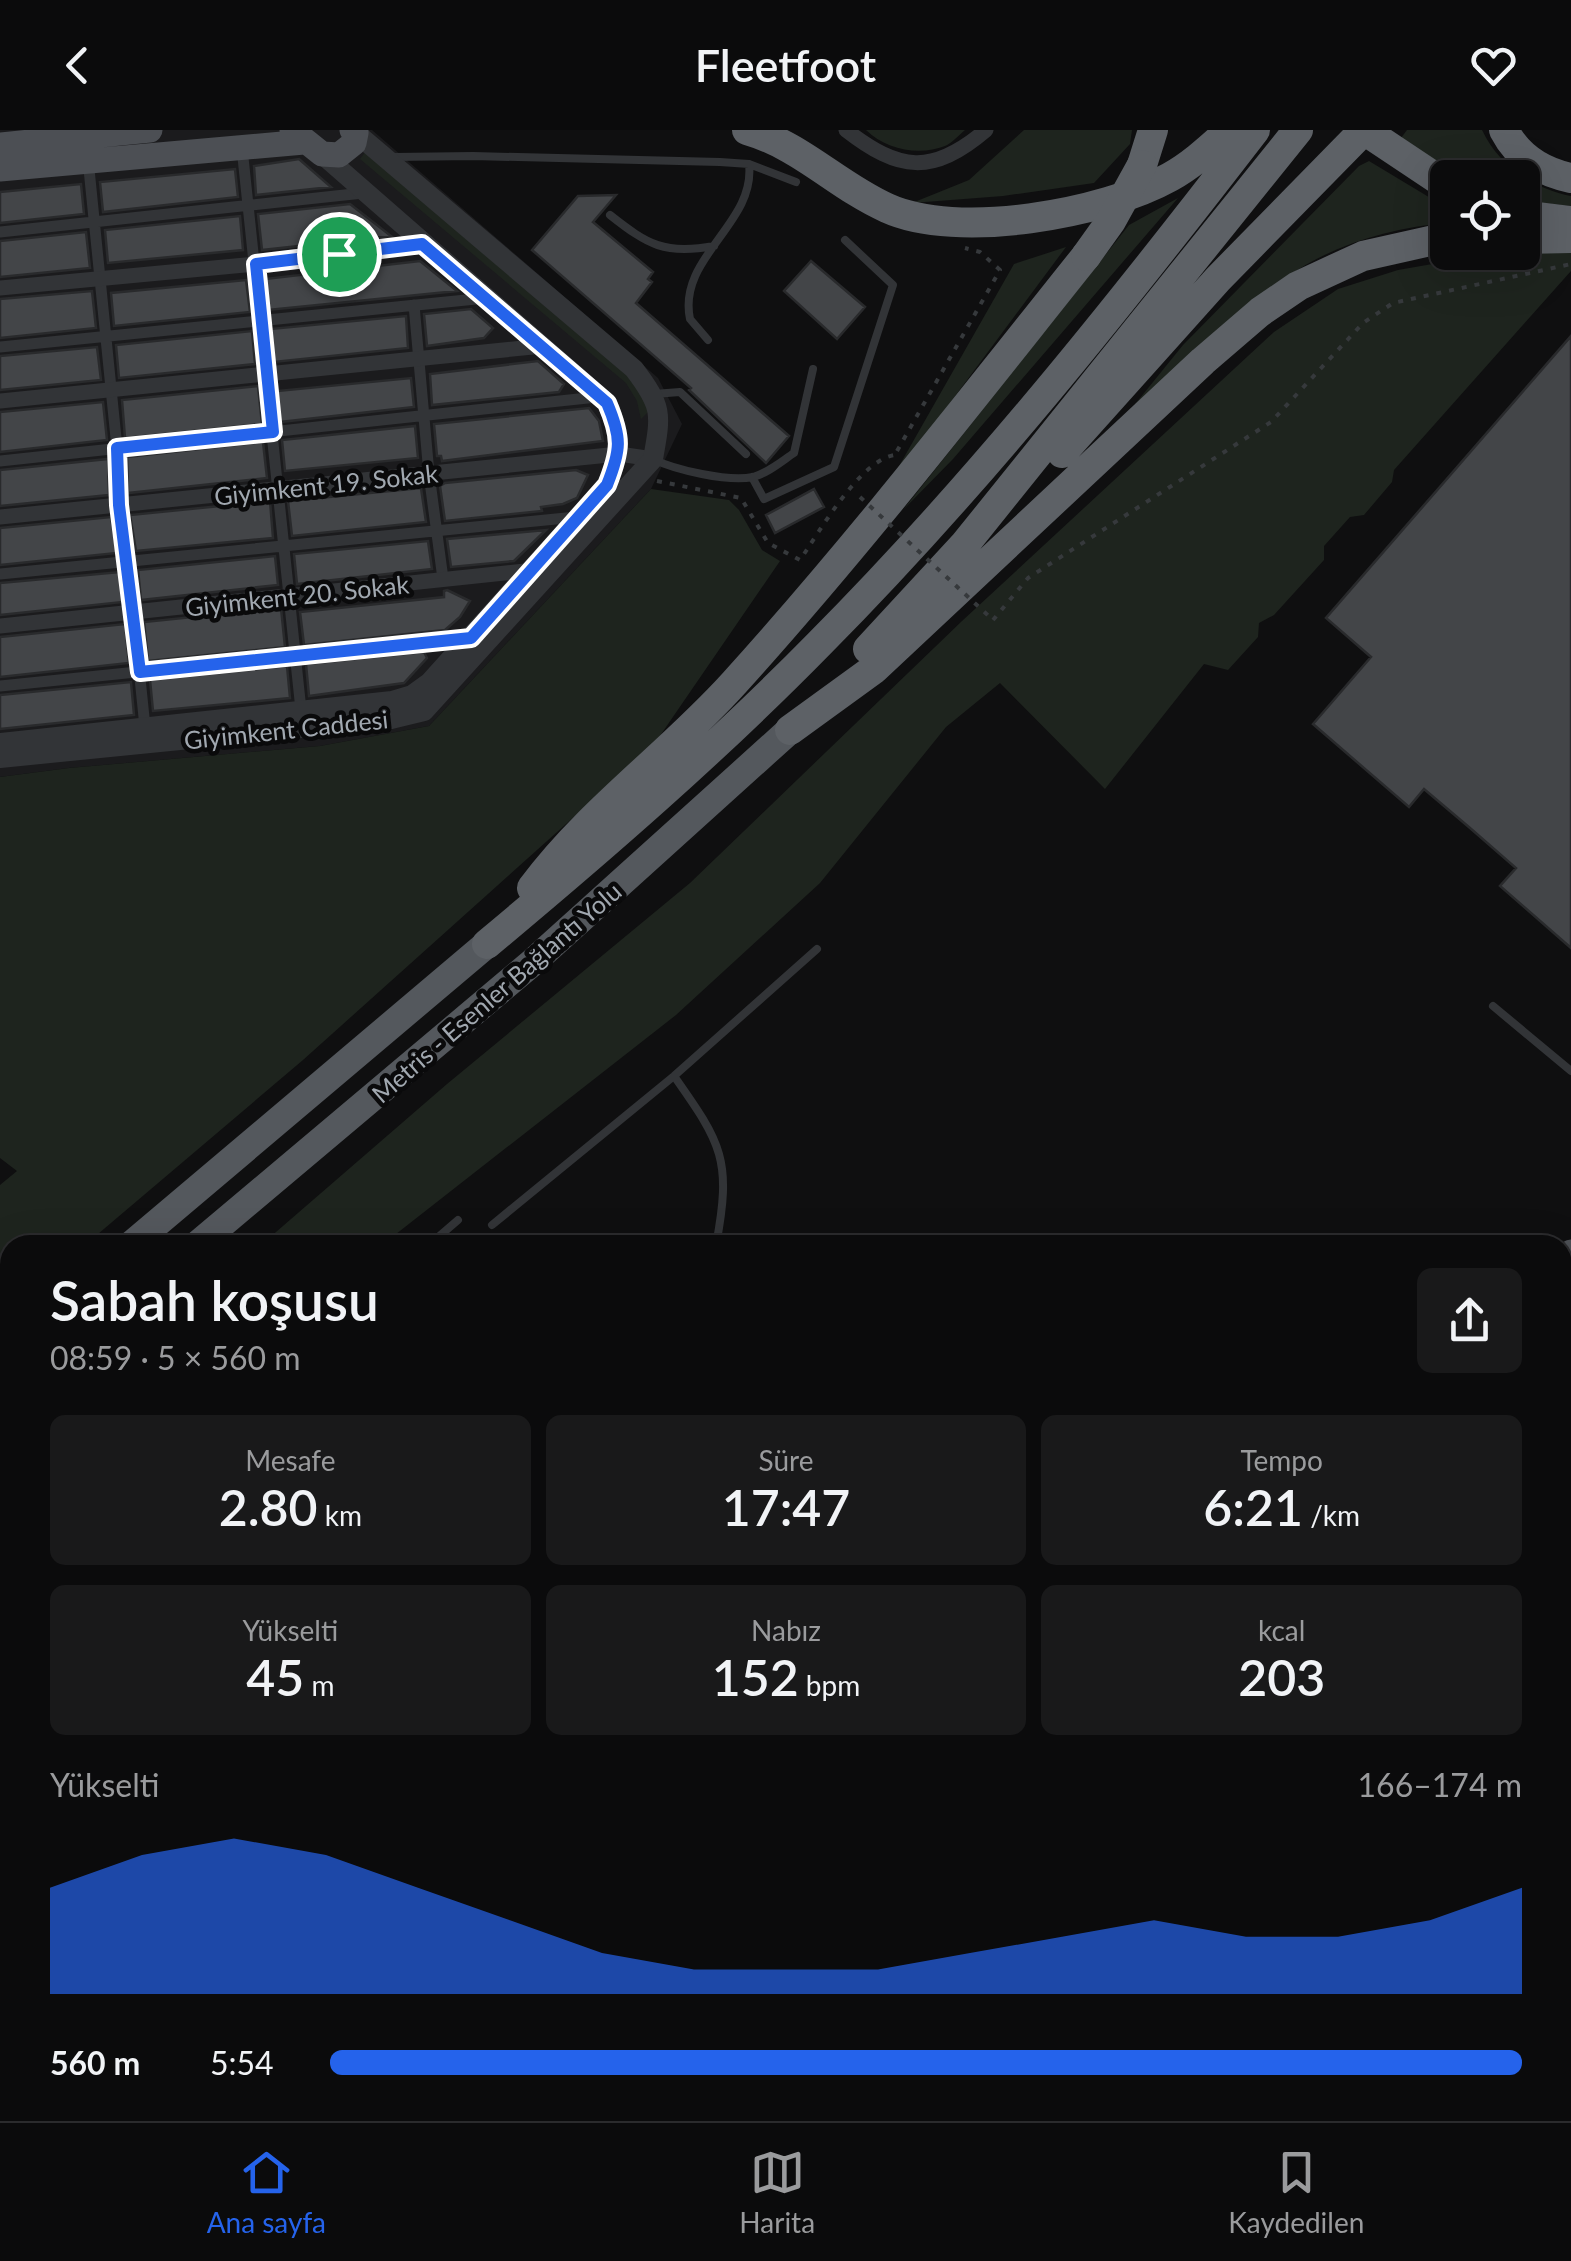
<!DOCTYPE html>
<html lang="tr">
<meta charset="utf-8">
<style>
:root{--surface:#0b0b0c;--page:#19191a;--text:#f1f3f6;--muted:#9a9b9d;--line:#2b2b2d;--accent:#2563eb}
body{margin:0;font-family:Lato,sans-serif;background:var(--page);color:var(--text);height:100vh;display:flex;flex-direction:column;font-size:38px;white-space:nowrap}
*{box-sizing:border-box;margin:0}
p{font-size:32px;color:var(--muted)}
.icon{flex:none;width:55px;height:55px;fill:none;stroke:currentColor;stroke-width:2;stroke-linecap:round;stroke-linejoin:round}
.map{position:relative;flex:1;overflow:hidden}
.drawer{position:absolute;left:0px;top:1105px;width:1572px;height:888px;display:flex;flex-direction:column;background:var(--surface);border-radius:30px 30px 0 0;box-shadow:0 10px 40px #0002,0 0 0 2px var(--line)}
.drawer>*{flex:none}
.controls{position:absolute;left:1430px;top:30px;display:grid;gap:20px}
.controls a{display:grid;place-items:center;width:110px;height:110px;border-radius:15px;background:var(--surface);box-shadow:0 10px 40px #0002,0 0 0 2px var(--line);font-size:50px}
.pin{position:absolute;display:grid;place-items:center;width:85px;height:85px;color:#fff;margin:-42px;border:5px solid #fff;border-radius:50%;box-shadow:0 2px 10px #0007}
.round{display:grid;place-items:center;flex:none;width:105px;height:105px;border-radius:15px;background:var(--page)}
.headline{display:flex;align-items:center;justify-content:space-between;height:170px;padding:0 50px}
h1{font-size:55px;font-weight:600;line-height:75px}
.stats{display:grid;grid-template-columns:repeat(3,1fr);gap:15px;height:170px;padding:10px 50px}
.stats div{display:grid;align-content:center;border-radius:15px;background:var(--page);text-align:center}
.stats b{font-size:50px;font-weight:600}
.stats small{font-size:28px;font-weight:400}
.stats p{font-size:28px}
.chart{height:280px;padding:20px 50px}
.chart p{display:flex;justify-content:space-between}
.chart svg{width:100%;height:180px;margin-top:10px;fill:var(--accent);opacity:.7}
ul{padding:0 50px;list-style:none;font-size:32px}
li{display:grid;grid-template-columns:160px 120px 1fr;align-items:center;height:75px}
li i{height:25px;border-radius:12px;background:var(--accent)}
header{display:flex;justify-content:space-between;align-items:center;height:130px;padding:0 50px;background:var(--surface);font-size:45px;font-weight:600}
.tab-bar{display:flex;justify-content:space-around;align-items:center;height:140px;border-top:2px solid var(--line);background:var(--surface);font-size:28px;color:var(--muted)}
.tab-bar a{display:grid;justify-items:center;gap:5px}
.tab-bar .on{color:var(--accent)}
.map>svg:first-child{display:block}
.built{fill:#1b1b1d}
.green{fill:#1e241e}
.building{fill:#434548;stroke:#292a2c;stroke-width:2.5}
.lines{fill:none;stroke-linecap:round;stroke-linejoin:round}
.path{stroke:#36393c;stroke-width:4;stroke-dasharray:5 8;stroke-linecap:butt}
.service{stroke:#323437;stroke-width:8}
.pedestrian{stroke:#323437;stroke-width:11}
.minor{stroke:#323437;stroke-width:15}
.tertiary{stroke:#323437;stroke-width:20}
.secondary{stroke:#3e4145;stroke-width:22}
.primary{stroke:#4c4f54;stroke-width:25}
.trunk{stroke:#54585d;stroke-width:28}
.motorway{stroke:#5d6166;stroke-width:30}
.path-bridge{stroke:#36393c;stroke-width:4;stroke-dasharray:5 8;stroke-linecap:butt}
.motorway-bridge{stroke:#5d6166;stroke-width:30}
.route-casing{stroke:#fff;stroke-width:20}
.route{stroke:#2563eb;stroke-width:12}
.labels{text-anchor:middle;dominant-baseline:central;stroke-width:9;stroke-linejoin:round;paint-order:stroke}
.street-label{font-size:25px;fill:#a1a8b0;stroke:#0a0a0b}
</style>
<header><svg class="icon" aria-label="back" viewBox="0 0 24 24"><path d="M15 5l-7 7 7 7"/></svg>Fleetfoot<svg class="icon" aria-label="heart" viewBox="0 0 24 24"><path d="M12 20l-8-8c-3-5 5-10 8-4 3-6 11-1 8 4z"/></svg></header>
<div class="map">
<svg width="1571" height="1991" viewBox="0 0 1571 1991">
<rect width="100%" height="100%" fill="#0f0f10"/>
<path class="built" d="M0,0H372L658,248L682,294L651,359L429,596L320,616L69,638L0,647Z"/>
<path class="green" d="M866,0H965C959,5 952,13 945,16C920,26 886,20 866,0Z
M1024,0H1132L1130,14L1094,53L1003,66L912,73L969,50Z
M1407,0H1482C1499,36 1533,58 1571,66V76L1523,71L1522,48L1460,47L1401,8Z
M366,21L634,248L651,279L641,289L637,271L626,253L360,29Z
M1369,31L1447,78V93C1394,97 1331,115 1287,147C1232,188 1176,244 1123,289L1183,215L1359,36Z
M1178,68L953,329L903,380L1129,95Z
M1066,117L886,359L1014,134Z
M1571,121V141L1394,340L1392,352L1364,385L1350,387L1324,416V430L1274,485L1259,493L1258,507L1228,540L1204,534L1105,659L1000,553L946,597L820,753L676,885L382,1115H261L447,954L690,753L962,491L1274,202L1338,159L1398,140L1461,129Z
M651,359L729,370L739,380L762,420L780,431L653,616L303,930L85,1115H10V1180L0,1189V1055L17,1041L0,1028V647L69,638L320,616L429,596Z
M10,1324V1440L0,1449V1332Z
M10,1536V1637L0,1640V1540Z"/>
<path class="building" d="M299,29L331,57L256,65L254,36Z
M235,39L238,67L103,82L100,52Z
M81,54L84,84L0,93V62Z
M616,65L593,92L653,142L648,149L652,152L636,173L789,306L766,333L689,260L691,258L532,120L578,66Z
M350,74L391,106L262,120L258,84Z
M240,86L243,120L108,133L105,100Z
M86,102L90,138L0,147V111Z
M420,131L457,161L268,180L265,149Z
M811,131L865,177L837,209L784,161Z
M246,150L250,182L114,196L111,163Z
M92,161L96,198L0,208V169Z
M471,179L493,198L484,208L427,216L424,184Z
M406,186L408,218L274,232L270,199Z
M252,201L255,234L119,248L116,215Z
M1571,206V818L1500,756L1516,738L1470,698L1424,659L1409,677L1313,594L1371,527L1326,488Z
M97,217L101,250L0,260V226Z
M538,231L564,254L559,262L432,275L430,244Z
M411,248L414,277L280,292L277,261Z
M258,256L262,294L125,308L122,270Z
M103,272L107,310L0,322V282Z
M589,278L599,291L603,311L442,331L441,326H437L434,294Z
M415,296L418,328L285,341L282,310Z
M263,312L267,348L128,363L127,327Z
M108,329L109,365L0,376V340Z
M576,340L588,345L577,368L563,374L541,377L542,381L445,391L440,356L445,353Z
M421,358L426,392L292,406L288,371Z
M814,359L824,377L775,403L766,385Z
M270,371L273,408L136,421L130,385Z
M111,387L117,423L0,435V398Z
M546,400L514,431L451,437L447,409Z
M428,411L432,439L297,454L294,424Z
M275,426L278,455L141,470L138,440Z
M120,442L123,472L0,485V453Z
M447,460L470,471L460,487L445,500L304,515L300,482L444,467V461Z
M281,478L285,517L148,531L144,492Z
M125,494L129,533L0,547V507Z
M424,522L427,528L404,553L309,566L306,534Z
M287,536L290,568L153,581L150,550Z
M131,552L134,585L0,599V565Z"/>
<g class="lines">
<path class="path" d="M897,321L1000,140L980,122L965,118
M657,351L741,368L768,413L800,430C820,401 860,330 895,325
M993,490L1028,448L1271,292L1363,193L1393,173L1571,134
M1562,1957L1571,1973"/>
<path class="service" d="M394,27L473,26L720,32L749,34L796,52
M610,85C648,115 665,125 714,116
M708,210L690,189C677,127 756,94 749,34
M654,264L680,262L746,324
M653,329C675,340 728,352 753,347C768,343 782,331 794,323L813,239
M752,347L764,369L834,337L893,155L845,110
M1493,876L1571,941
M674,946C722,1014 732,1030 716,1115
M492,1095L674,946L817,819
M429,1115L458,1090
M0,1478L10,1470"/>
<path class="pedestrian" d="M242,18L301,580
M88,29L117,318L119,375L128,431L145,597
M0,102L363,63
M414,175L429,344L443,449
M0,217L486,168
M0,331L597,267
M0,444L576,387
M0,556L468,508"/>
<path class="minor" d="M846,0C899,41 932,46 986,0
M0,158L256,134L422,114
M0,271L543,216
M0,387L619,324L653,329
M0,496L534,440
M1562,1615L1571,1602
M1562,1625L1571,1632
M1562,1804L1571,1815
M1562,1903L1571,1899
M1313,1991L1318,1982
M1416,1991L1429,1982"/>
<path class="tertiary" d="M0,613L392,571L412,565L430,552L607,355C621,320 622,308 607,273L322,24
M0,628L391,589L424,581L653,329C661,284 663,277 634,239L356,3
M0,1659L10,1657"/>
<path class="secondary" d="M1562,1345L1571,1351"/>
<path class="primary" d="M292,0L322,24L339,25L354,13L356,3L352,0
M0,15L150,0
M0,39L304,12
M1562,1134L1571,1122
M1562,1196L1571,1184
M1083,1991L1086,1982
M1117,1991L1120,1982"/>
<path class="trunk" d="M131,1115L487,814
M197,1115L533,832L790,600
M0,1224L10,1215
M0,1280L10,1272"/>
<path class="motorway" d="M747,0C802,16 836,55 887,78C957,110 1104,84 1170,47C1192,35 1211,17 1230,0
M1364,0L1448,56
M1504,0C1518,27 1542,42 1571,48
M1142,35L1153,0
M1522,85L1571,91
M1522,109L1571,108
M1062,323L1218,149L1364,0
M868,519L965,414L1298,0
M790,600L874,539L1203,231L1260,182L1298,156L1363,126L1448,107
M532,758C589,681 670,624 734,553C858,416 971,270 1086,126
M487,814C602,718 714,621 819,514C977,355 1118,178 1255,0"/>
<path class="path-bridge" d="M860,367L993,490"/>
<path class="motorway-bridge" d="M1086,126L1111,91L1142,35"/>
</g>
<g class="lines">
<g class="route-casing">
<path id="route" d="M422,114L607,273C622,308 621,320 607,355L471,508L140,542L119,375L117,318L273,302L256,134Z"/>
</g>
<use href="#route" class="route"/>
</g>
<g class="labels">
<g class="street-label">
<text transform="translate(326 354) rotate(-6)">Giyimkent 19. Sokak</text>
<text transform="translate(297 465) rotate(-6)">Giyimkent 20. Sokak</text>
<text transform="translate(286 599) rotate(-6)">Giyimkent Caddesi</text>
<text transform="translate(496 862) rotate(-41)">Metris - Esenler Bağlantı Yolu</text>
</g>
</g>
</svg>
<div class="controls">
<a><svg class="icon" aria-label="locate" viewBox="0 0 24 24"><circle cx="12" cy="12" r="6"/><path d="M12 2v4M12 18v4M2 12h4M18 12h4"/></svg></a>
</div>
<div class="pin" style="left:339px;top:124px;background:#1e9e55"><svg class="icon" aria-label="arrive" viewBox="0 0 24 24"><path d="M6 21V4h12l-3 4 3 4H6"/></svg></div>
<section class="drawer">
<div class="headline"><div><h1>Sabah koşusu</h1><p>08:59 · 5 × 560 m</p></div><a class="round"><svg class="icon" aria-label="share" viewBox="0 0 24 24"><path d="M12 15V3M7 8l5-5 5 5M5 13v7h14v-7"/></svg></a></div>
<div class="stats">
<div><p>Mesafe</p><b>2.80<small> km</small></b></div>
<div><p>Süre</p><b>17:47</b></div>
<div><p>Tempo</p><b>6:21<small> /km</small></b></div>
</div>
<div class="stats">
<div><p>Yükselti</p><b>45<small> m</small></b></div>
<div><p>Nabız</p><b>152<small> bpm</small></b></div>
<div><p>kcal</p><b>203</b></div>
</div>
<div class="chart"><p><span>Yükselti</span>166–174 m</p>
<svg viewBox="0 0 160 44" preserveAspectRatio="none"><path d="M0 44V18L10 10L20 6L30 10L40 18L50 26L60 34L70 38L80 38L90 38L100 34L110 30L120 26L130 30L140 30L150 26L160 18V44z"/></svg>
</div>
<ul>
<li><b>560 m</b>5:54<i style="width:100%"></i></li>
</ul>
</section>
</div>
<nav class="tab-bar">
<a class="on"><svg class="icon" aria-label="home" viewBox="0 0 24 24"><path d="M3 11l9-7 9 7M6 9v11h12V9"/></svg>Ana sayfa</a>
<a><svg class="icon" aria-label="map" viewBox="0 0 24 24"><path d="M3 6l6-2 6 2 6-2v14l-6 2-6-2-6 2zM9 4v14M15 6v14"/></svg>Harita</a>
<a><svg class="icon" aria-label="saved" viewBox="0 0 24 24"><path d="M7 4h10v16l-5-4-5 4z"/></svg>Kaydedilen</a>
</nav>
